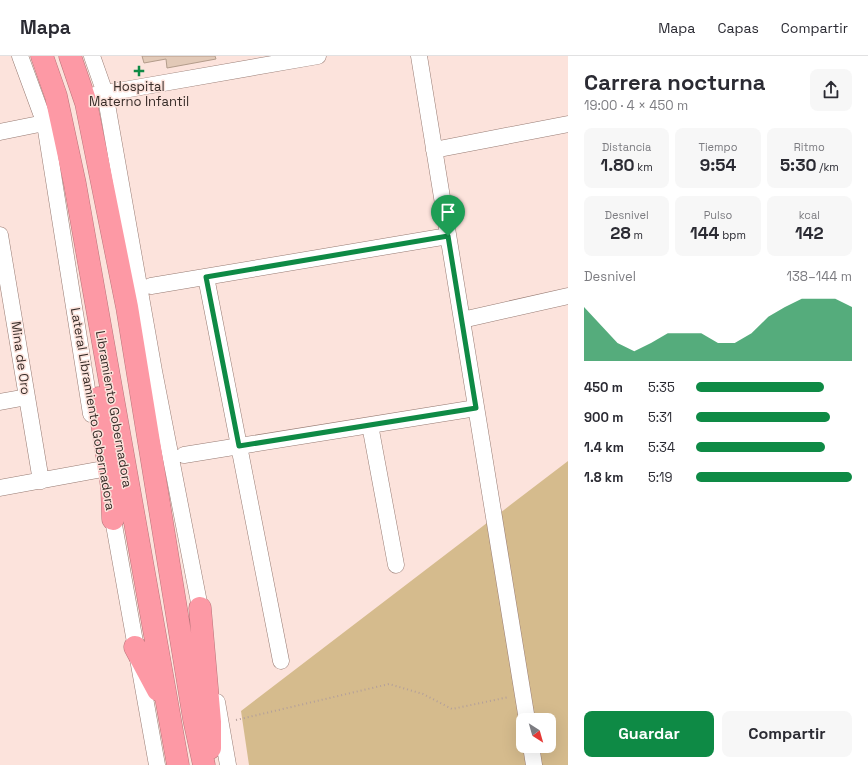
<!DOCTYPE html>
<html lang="es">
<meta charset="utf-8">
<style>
:root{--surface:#fff;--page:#f7f7f7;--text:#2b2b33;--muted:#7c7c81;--line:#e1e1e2;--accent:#0e8a45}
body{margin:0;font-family:"Space Grotesk",sans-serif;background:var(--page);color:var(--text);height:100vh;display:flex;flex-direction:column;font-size:15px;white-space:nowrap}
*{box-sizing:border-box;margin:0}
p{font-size:13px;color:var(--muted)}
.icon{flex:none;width:22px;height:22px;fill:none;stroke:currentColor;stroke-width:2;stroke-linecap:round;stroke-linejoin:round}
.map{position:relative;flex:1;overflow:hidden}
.panel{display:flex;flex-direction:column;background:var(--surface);width:300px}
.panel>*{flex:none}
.needle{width:26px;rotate:143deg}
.fabs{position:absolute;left:516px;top:657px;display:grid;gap:8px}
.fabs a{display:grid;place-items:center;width:40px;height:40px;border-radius:8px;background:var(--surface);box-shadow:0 4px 16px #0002;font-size:20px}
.pin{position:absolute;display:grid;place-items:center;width:34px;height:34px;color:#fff;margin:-41px -17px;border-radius:50% 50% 50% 0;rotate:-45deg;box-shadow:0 0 4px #0007}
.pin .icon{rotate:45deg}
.round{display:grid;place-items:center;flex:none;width:42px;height:42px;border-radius:8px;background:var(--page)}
.summary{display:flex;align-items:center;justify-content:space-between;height:68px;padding:0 16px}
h1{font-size:22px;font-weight:600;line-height:30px}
.stats{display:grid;grid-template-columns:repeat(3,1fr);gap:6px;height:68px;padding:4px 16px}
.stats div{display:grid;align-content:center;border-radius:8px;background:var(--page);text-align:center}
.stats b{font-size:17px;font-weight:600}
.stats small{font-size:11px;font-weight:400}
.stats p{font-size:11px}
.chart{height:112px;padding:8px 16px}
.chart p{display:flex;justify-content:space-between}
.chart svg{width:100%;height:72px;margin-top:4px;fill:var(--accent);opacity:.7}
.primary-button{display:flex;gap:8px;margin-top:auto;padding:8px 16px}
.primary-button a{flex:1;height:46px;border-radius:8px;background:var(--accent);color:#fff;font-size:16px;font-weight:600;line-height:46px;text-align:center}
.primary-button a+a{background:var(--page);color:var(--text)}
ul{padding:0 16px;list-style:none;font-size:13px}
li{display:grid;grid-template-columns:64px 48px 1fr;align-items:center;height:30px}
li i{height:10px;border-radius:5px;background:var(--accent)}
header{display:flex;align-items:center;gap:24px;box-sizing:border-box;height:56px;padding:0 20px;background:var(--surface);border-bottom:1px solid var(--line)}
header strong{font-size:19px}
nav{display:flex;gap:22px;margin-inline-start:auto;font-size:14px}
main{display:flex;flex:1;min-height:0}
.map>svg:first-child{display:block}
.green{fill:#d5bb8d;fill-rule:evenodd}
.building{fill:#e2c9b7;stroke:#b39c8b}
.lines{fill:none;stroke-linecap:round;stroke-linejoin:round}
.minor-casing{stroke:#977b73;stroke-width:17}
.highway-casing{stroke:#b87379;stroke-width:23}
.path{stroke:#b39f9a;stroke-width:2;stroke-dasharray:1 3;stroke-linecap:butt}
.minor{stroke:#fff;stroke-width:16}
.highway{stroke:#fd99a5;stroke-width:22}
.route-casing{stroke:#fff;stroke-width:8}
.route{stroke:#0e8a45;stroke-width:5}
.poi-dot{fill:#0e8a45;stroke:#fce3dc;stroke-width:1.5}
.labels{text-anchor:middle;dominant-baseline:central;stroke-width:3;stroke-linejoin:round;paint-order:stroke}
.poi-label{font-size:13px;fill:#372c28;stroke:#fce3dc}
.street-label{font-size:13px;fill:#372c28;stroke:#fce3dc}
</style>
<header>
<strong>Mapa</strong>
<nav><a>Mapa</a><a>Capas</a><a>Compartir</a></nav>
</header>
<main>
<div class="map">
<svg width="568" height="709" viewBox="0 0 568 709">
<rect width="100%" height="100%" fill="#fce3dc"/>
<path class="green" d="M568,405V709H249L241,655ZM523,664H549V690H523Z"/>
<path class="building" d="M142,0H215L216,3L167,12L166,3L144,7Z"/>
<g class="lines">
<g class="minor-casing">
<path id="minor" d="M20,0L45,68L91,358
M92,0L105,37L154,315L202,562
M419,0L527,664
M95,39L318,0
M0,76L54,65
M434,94L568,68
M0,179L41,425
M206,221L281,605
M151,230L448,180
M462,264L568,240
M0,346L27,341
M370,369L396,509
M184,399L476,352
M0,432L103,413
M111,452L157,709
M217,646L228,709
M531,690L534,709"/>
</g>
<g class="highway-casing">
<path id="highway" d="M42,0L56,40L75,128L178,709
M70,0L86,47L127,251L194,663L204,709
M98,342L112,432L113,463
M200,552L210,666V692
M135,591L158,634"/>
</g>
<path class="path" d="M236,664L389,628L423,638L452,653L509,641"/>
<use href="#minor" class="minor"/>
<use href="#highway" class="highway"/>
</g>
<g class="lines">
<g class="route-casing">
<path id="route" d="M448,180L476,352L239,390L206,221Z"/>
</g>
<use href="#route" class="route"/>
</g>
<path class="poi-dot" d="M137 9h4v4h4v4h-4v4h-4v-4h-4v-4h4z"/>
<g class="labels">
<g class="poi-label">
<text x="139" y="30">Hospital<tspan x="139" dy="15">Materno Infantil</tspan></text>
</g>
<g class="street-label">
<text transform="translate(21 302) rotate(82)">Mina de Oro</text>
<text transform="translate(93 353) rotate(80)">Lateral Libramiento Gobernadora</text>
<text transform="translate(114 353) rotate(80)">Libramiento Gobernadora</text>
</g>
</g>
</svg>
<div class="fabs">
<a><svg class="needle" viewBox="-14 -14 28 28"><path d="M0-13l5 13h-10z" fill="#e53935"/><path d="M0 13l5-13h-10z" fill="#7c7c81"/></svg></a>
</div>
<div class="pin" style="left:448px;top:180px;background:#1e9e55"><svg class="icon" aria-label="arrive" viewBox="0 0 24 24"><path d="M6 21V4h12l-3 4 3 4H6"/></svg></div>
</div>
<section class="panel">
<div class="summary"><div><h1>Carrera nocturna</h1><p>19:00 · 4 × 450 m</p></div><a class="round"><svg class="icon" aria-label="share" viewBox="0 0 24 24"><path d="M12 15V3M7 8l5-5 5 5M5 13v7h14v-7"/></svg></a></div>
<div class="stats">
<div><p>Distancia</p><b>1.80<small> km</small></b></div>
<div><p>Tiempo</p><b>9:54</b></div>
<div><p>Ritmo</p><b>5:30<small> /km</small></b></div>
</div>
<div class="stats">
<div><p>Desnivel</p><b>28<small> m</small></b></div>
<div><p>Pulso</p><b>144<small> bpm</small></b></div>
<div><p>kcal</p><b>142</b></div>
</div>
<div class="chart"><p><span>Desnivel</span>138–144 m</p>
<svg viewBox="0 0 160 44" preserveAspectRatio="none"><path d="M0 44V11L10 22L20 33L30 38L40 33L50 27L60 27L70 27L80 33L90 33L100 27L110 17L120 11L130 6L140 6L150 6L160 11V44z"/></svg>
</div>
<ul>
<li><b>450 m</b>5:35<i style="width:82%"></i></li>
<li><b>900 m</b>5:31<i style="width:86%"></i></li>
<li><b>1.4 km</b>5:34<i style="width:83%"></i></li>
<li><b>1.8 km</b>5:19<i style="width:100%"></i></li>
</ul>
<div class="primary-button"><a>Guardar</a><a>Compartir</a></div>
</section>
</main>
